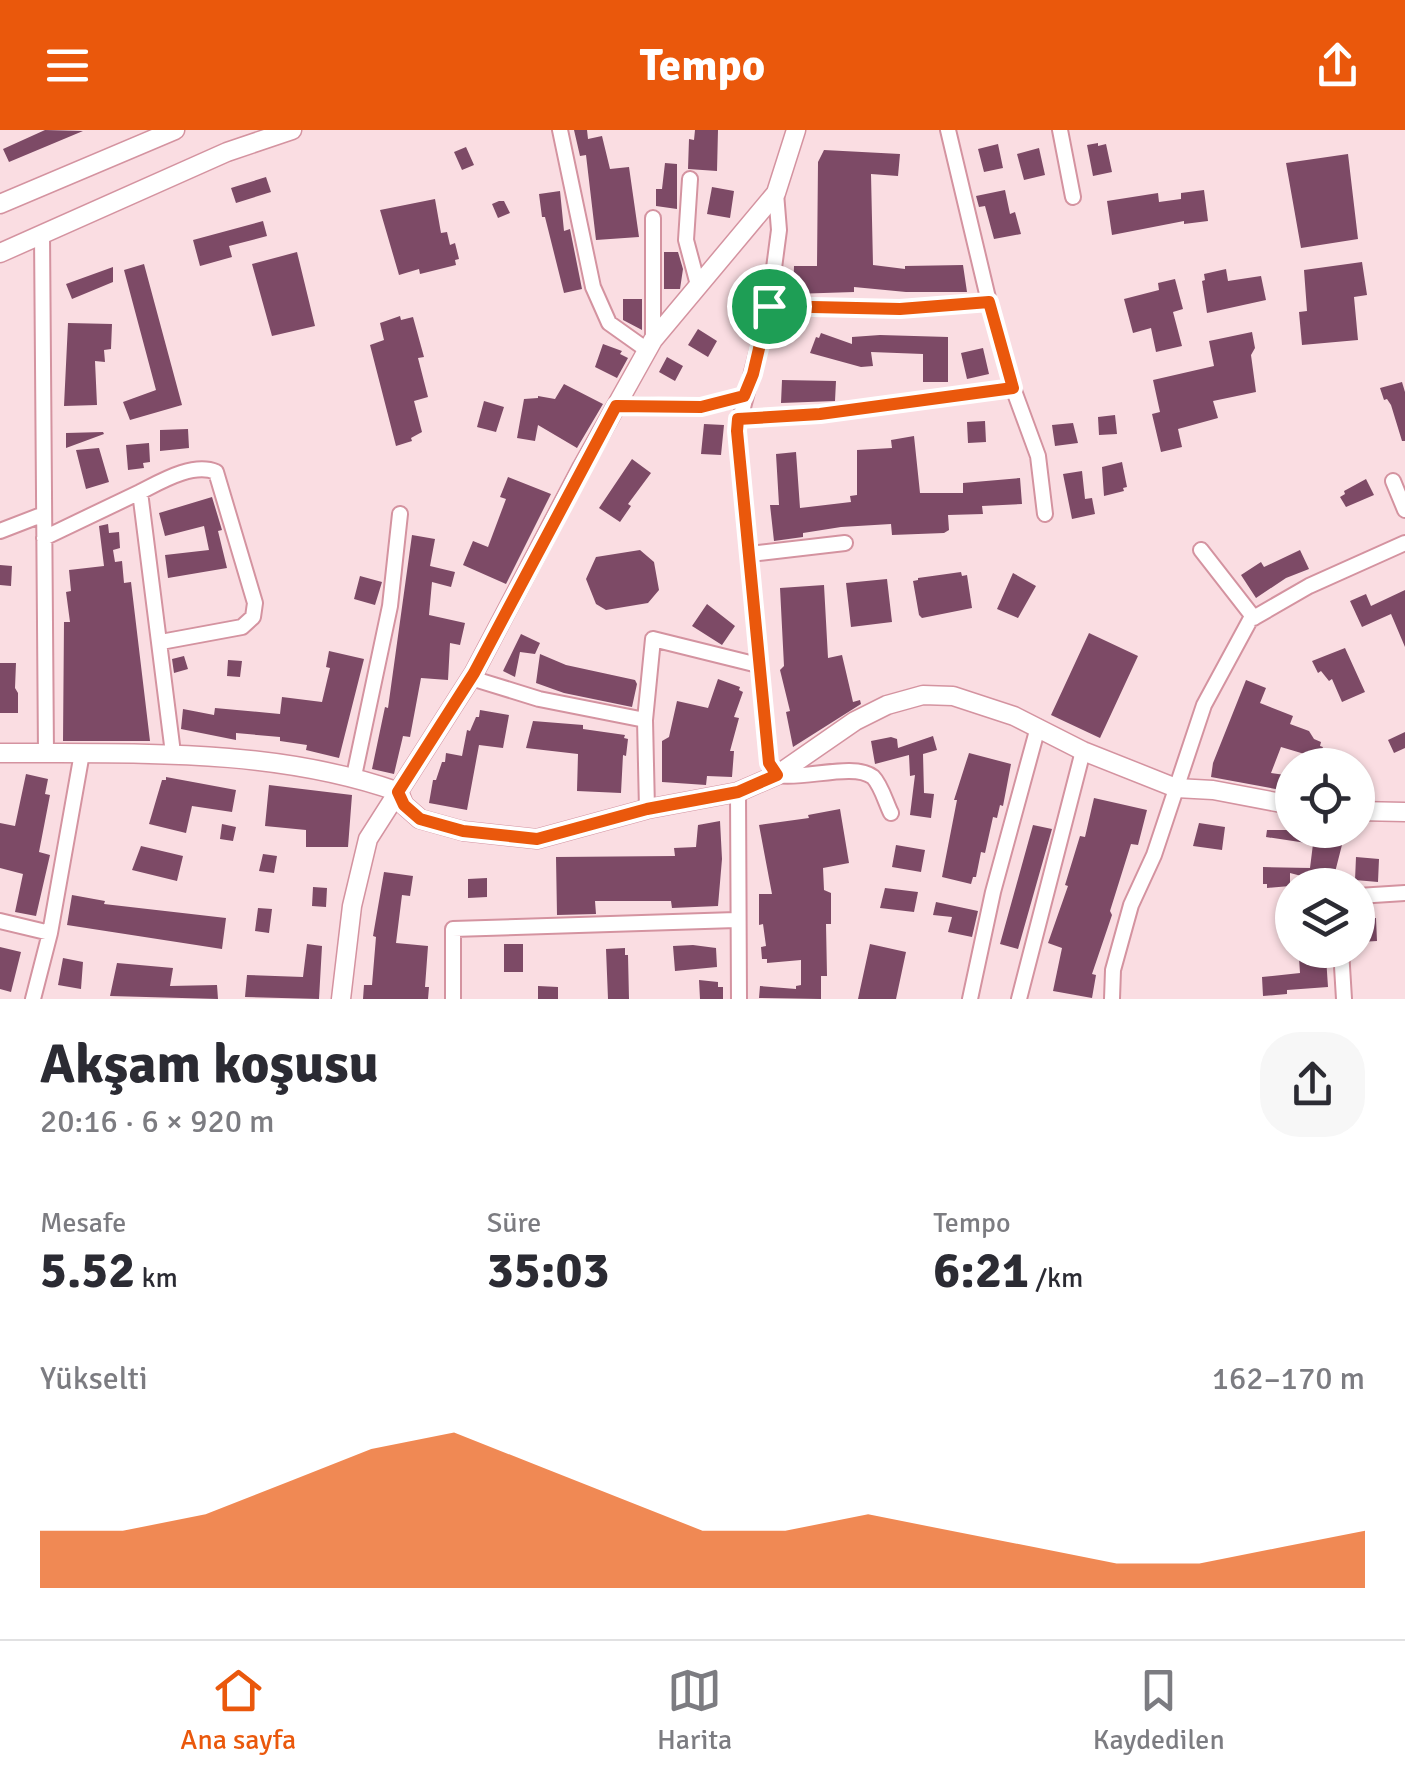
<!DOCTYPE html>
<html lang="tr">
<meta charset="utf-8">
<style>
:root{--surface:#fff;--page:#f7f7f7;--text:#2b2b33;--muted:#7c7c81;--line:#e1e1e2;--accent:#ea580c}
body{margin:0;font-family:Signika,sans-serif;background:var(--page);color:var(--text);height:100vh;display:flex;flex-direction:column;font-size:38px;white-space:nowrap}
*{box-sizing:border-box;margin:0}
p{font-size:32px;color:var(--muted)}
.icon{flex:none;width:55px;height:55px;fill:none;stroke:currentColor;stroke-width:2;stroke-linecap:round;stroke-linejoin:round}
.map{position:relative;height:869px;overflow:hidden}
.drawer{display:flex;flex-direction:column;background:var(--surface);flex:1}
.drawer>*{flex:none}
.controls{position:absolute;left:1275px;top:618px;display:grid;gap:20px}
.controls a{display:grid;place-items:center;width:100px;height:100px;border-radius:50%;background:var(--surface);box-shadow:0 2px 8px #0004;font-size:50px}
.pin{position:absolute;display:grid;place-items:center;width:85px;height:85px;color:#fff;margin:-42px;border:5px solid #fff;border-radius:50%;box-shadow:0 2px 10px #0007}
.round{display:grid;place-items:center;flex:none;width:105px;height:105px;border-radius:40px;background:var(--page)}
.headline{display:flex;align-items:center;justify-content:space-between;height:170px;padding:0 40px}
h1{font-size:55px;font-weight:700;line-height:75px}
.stats{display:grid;grid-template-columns:repeat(3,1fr);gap:15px;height:170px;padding:10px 40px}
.stats div{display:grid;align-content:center}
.stats b{font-size:50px;font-weight:700}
.stats small{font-size:28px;font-weight:400}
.stats p{font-size:28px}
.chart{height:280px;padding:20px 40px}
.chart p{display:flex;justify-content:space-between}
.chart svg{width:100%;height:180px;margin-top:10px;fill:var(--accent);opacity:.7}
header{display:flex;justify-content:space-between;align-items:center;height:130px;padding:0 40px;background:var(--accent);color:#fff;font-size:45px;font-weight:700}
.menu{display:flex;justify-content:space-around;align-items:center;height:140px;border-top:2px solid var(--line);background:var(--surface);font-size:28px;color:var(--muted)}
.menu a{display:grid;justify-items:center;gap:5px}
.menu .selected{color:var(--accent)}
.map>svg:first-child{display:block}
.building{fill:#7d4a66}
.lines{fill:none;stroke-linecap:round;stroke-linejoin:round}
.minor-casing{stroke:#d493a0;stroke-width:18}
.tertiary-casing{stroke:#d493a0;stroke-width:21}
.secondary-casing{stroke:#d493a0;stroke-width:21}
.minor{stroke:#fff;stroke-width:14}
.tertiary{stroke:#fff;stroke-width:18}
.secondary{stroke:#fff;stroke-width:18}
.route-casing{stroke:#fff;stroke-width:20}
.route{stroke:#ea580c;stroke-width:12}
</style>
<header><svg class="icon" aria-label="menu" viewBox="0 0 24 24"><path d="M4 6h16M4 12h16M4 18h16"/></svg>Tempo<svg class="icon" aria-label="share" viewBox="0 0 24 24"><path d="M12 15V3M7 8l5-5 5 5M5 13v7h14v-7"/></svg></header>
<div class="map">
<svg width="1405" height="869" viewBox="0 0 1405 869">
<rect width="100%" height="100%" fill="#fadde2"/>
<path class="building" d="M45,0L83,1L9,32L3,19Z
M574,0H587L588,9L602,6L610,39L629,37L639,107L596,110L586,25L580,26Z
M695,0H718L717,41L688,39L689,9L694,10Z
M1098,13V16L1106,14L1112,42L1093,46L1087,15Z
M998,14L1003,38L984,42L978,19Z
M466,17L474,35L462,40L454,22Z
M1039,18L1045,45L1024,50L1017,24Z
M824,20L900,24L898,46L871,44L873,135L905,139V136L963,135L967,162H906L854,157V162L793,164L794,136H817L818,32Z
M1348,24L1358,109L1301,118L1286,33Z
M665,33L677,34V79L656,76V59H662Z
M266,47L271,62L236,73L231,58Z
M712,57L734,61L730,88L707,84Z
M1005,60L1010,84L1015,82L1021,104L994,109L985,76L979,77L976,66Z
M1204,60L1208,91L1184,94V91L1112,105L1107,71L1158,63L1159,72L1181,69V63Z
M560,61L564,101L570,99L582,159L564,163L545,87H542L539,64Z
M435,69L441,103L447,102L450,115L455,113L459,129L455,130L456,135L420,144L419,139L399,145L380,80Z
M499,71H504L510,83L498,88L492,74Z
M263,91L267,106L229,116L232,127L200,136L193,110Z
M297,122L315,196L272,206L252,134Z
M664,122H678L683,139L680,159H664Z
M1362,132L1367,165L1354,167L1358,210L1302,215L1299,182L1307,181L1304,140Z
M144,134L182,275L130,290L123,272L156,260L124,140Z
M113,137V152L72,169L66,154Z
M1226,139L1228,151L1261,146L1266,170L1207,183L1202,151L1205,150L1204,144Z
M1175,149L1183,179L1173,182L1182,216L1156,222L1151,198L1133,203L1124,169L1159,160L1158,153Z
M623,169H642V200L623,190Z
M400,186L401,190L413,187L424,227L418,228L428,267L414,271L422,302L411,308L412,311L396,316L370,215L384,210L380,193Z
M68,193L112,194L111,219L104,220L105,232L95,231L97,275L64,276Z
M698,199L717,211L708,227L688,215Z
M1252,202L1255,218L1251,225L1256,262L1213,271L1218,288L1178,299L1182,317L1161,322L1152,284L1160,282L1153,250L1214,236L1209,211Z
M821,203L852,214V207L880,205L948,207V252H923V224L871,222L873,236L861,237L810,223L816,207L819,208Z
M603,214L622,221L620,224L628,228L617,248L595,237Z
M983,218L989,244L967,249L961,223Z
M667,227L683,236L675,251L659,242Z
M782,250L836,251L835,271L781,273Z
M1402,252L1405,262V311H1402L1391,275L1387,269L1384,270L1380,258Z
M564,254L603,274L577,318L538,295L535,311L517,308L524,269L538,268V266L555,269Z
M484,271L504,277L496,302L477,297Z
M1115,285L1117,304L1099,305L1098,287Z
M985,291L986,312L968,313L967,292Z
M1073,293L1078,313L1055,316L1052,295Z
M704,294L724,295L721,325L701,324Z
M188,299L189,318L160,321V300Z
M103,302L104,304L66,318V303Z
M914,306L920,363H963V353L1020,348L1022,374L982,376L983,384L948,385L949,400L944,403L892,405L891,394L841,397L803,403V407L774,411L770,375H779L776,324L796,322L800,378L851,372L850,366L857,365V320L892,318L891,310Z
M149,313L150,332L143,333L144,338L128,340L126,315Z
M99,318L109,352L86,359L76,320Z
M632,329L651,343L628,374L631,376L620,392L599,378Z
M1122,332L1127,357L1123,358L1124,361L1104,366L1102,337Z
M1082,341L1085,369L1092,368L1095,384L1072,389L1063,344Z
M508,347L551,364L506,454L463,435L473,411L488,417L506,369L500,367Z
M1366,349L1374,365L1346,377L1340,367L1345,364L1344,361Z
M212,367L222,400L218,401L227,438L168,448L165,425L209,420L204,396L165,406L159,383Z
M108,394L109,403L119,402L120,418L113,420L115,432L122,431L124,453L131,452L150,611H63L64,492H70L66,462L71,461L69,440L104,436L99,396Z
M412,405L435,409L430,436L455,442L451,457L432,452L429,485L465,493L460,515L450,513L448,550L421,548L410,607L403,606L394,644L372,639L385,577L388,578Z
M640,420L654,432L659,460L648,473L606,480L596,474L586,449L596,427Z
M1300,420L1309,439L1286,448L1256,468L1241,445L1261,432L1264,437Z
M0,435L12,436L11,456L0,455Z
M961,442L962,446L967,445L972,478L922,488L919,485L913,451L918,450V448Z
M1013,443L1036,456L1018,488L997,479Z
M360,446L382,452L375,475L354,469Z
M887,449L892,492L851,497L846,453Z
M824,455L828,528L842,525L853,572L860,570L861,574L793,617L786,582L790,581L780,540L784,536L780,458Z
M1405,460V517L1391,484L1362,497L1350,471L1366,464L1371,476Z
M707,474L735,496L722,515L692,496Z
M1089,503L1138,526L1100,608L1051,585Z
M521,504L540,513L535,524L520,522L515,547L503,541Z
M1345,518L1365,562L1342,572L1332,549L1329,551L1321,541L1318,543L1312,531Z
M329,521L364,529L339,628L306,620L307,615L280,611V607L236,603V610L181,599L183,579L214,585L215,578L280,584L282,567L322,572L330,538L326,537Z
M540,524L566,535L635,550L637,554L632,577L564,563L536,553Z
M184,526L188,539L174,543L172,529Z
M228,530L242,531L240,547L227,546Z
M0,533H16L15,558L18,563V583H0Z
M718,549L740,557L739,560L743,562L734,587L739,588L730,621H734L732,647L707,646L706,655L662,652V611L669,607L677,571L708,578Z
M1246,550L1266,558L1260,573L1293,586L1290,594L1309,601L1314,609L1321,612L1320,616L1323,617L1318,628L1281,617L1271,643L1292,646V662L1211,647L1213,633Z
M480,580L509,585L503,618L479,615L467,680L429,673L433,650H436L442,632H445L446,623L462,626L467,600L470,601L476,587H479Z
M533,591L583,595V599L625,605L624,608L628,609L626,626L623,625L621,663L577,661L578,624L526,618Z
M1405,602V618L1394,623L1388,610Z
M933,606L937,620L923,624L924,663L934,664L931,688L910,685L915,645L910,646L909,625L875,634L871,611L891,607L897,609L898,618Z
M969,623L1011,634L1003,676L1000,675L997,688L993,687L985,723L981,722L976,747H973L971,754L942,747L957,670H954Z
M26,644L48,649L45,664L50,665L39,722L50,725L36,786L15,782L23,744L0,738V693L15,696Z
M166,647L236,660L232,682L192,676L186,703L149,694L162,650H166Z
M269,655L352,665L348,717H306V700L265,696Z
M1094,668L1147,680L1138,715L1131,714L1110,781L1112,785L1092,844L1096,845L1092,868L1053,861L1062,818L1048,813L1068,756L1065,755L1080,706L1085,707Z
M840,679L849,733L823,738L824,760L831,763V794H826L827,846H821V869L759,868L760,856L796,859V856L801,855V830L767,833V829H762L761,817L766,816L763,794L759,795V764H772L759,695L809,688L808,685Z
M720,691L722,729L718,776L672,778L671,771H595L596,784L557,785L556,727L675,726L674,718L696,717L698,695Z
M1199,693L1225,697L1222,720L1193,716Z
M222,694L236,697L233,711L220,709Z
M1033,695L1052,699L1018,819L1000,814Z
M1267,700H1297L1344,707L1332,754L1290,743V756L1267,758V754H1263V737L1310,738L1313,714L1266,707Z
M896,715L925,720L921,742L892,737Z
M141,716L183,726L177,751L132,740Z
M263,724L277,726L274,743L259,741Z
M1356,727L1379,729L1378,752L1355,750Z
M384,742L413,746L410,766L402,765L396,813L428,816L425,857H429L428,869H363L364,855H372L376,807L373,806Z
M487,748V767L468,768V749Z
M313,757L327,758L326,777L312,776Z
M885,758L918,762L914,782L880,778Z
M72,765L105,771L104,774L226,788L222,819L67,795Z
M936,772L978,781L972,807L948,802L952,787L933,785Z
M258,778L272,779L269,803L255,801Z
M1376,788L1377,811L1359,812L1358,789Z
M307,814L322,816L319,869L245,867L247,845L303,847Z
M504,814H523V842H504Z
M870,814L906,822L896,869H858Z
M693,815L716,818L717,837L675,841L673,816Z
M0,817L21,822L11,862L0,859Z
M625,818V825H628L629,869H608L606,819Z
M1326,827L1328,857L1287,860V864L1263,866L1262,847L1300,843L1299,828Z
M63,828L83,832L81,859L58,855Z
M117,833L173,838L170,856L217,855L218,869L110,866Z
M699,850L718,852V857H723V869H700Z
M538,856L558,857V869H538Z"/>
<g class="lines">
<g class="minor-casing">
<path id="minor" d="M560,0L593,157L609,193L647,220
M948,0L989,172L1013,258L1038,326L1045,384
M1060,0L1073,67
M690,49L686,110L698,155
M776,63L779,100L769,176L737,301L769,633L777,645C804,650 854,632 873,647C881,655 886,673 891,683
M42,104L46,624
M769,176L900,179L989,172
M653,210V88
M616,275L701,277L744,267
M738,289L820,284L1013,258
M1393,351L1405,380
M0,401L44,384
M44,408L140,362
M1201,420L1254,488
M750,424L845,413
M161,512L242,497L253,487L255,473L216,342C193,332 160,352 140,362L173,623
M471,548L539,569L645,590
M354,646L390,476L400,384
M738,662L739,869
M647,679L645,590L653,509L758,535
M1358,766L1405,763
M0,791L50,803
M1341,820L1344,869
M33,869L50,803L82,623
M453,869V799L736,790
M970,869L993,762L1038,597
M1019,869L1083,621
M1112,869L1113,840L1131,775L1154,725L1204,575L1250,490L1309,456L1405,413"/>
</g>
<g class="tertiary-casing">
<path id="tertiary" d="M0,74L175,0
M341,869L352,776L368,709L474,543L582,337L653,210L776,63L796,0"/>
</g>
<g class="secondary-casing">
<path id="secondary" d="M0,123L227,22L292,0
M0,623C133,624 272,617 399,662L404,675L420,689L463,701L537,709L647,679L738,662L777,645L855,591L887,575L923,565L953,566L1014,586L1083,621L1176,658L1213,660L1292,675
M1358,681L1405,682"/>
</g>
<use href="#minor" class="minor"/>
<use href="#tertiary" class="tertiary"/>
<use href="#secondary" class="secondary"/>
</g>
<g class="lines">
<g class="route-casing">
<path id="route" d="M989,172L1013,258L820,284L738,289L737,301L769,633L777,645L738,662L647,679L537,709L463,701L420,689L404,675L398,662L474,543L616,276L701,277L744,266L753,244L769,176L900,179Z"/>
</g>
<use href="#route" class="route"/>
</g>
</svg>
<div class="controls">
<a><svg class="icon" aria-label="locate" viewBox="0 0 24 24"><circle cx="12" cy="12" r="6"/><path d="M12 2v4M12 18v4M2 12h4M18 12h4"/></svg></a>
<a><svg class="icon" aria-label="layers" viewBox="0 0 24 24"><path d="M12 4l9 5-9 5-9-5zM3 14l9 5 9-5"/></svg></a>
</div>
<div class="pin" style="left:769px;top:176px;background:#1e9e55"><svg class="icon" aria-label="arrive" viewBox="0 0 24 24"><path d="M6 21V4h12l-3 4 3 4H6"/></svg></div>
</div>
<section class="drawer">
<div class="headline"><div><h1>Akşam koşusu</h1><p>20:16 · 6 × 920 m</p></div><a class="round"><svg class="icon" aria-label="share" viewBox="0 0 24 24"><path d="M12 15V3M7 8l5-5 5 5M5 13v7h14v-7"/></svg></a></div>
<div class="stats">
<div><p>Mesafe</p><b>5.52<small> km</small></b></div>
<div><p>Süre</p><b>35:03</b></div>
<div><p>Tempo</p><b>6:21<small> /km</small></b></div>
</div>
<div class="chart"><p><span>Yükselti</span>162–170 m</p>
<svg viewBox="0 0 160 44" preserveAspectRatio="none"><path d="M0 44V30L10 30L20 26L30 18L40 10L50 6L60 14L70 22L80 30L90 30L100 26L110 30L120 34L130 38L140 38L150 34L160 30V44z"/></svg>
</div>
</section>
<nav class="menu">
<a class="selected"><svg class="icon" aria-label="home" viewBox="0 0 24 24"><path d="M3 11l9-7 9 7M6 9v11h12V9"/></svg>Ana sayfa</a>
<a><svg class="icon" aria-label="map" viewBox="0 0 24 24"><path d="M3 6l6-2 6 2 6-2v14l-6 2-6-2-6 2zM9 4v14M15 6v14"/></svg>Harita</a>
<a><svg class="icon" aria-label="saved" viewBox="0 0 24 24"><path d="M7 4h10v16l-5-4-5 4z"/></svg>Kaydedilen</a>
</nav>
